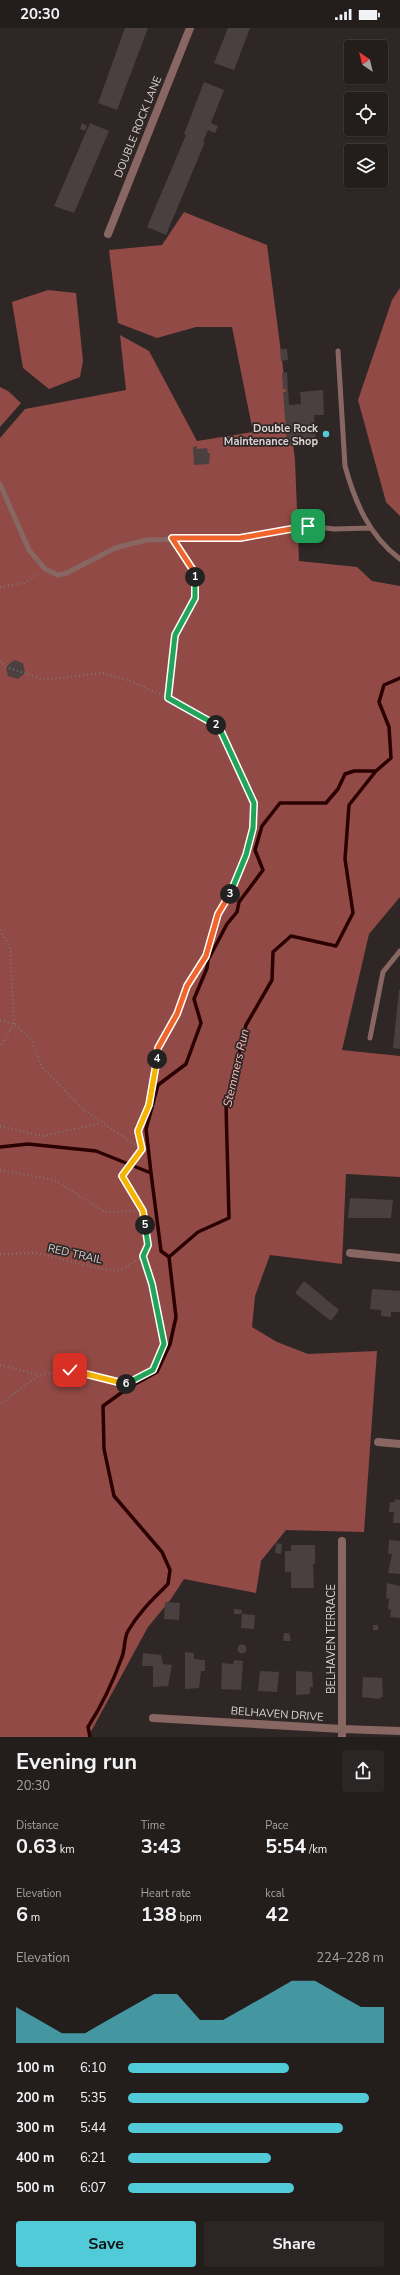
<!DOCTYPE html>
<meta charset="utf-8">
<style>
:root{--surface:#231d1c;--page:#2b2625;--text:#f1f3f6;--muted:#a3a2a3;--line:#403b3b;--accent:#52cbd9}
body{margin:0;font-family:"Nunito Sans",sans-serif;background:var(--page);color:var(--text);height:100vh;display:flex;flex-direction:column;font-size:15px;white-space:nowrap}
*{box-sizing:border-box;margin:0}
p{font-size:13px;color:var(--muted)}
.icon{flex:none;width:22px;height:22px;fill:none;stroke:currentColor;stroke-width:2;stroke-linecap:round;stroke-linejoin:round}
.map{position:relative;height:1709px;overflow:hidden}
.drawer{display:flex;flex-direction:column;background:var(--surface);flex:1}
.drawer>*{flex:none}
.needle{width:26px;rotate:325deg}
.tools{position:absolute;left:344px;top:12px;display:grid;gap:8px}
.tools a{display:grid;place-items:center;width:44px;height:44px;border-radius:4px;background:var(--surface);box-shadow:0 1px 3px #0004,0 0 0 1px var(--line);font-size:20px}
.pin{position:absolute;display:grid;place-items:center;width:34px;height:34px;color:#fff;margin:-17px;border-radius:8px;box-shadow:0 2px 6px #0006}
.km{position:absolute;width:20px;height:20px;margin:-10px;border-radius:50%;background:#222;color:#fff;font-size:11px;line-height:20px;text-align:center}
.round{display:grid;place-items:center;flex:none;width:42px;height:42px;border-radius:4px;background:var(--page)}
.overview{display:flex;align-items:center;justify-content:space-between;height:68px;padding:0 16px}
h1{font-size:22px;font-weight:700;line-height:30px}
.figures{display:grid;grid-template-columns:repeat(3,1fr);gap:6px;height:68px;padding:4px 16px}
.figures div{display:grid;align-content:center}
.figures b{font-size:20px;font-weight:700}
.figures small{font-size:11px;font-weight:400}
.figures p{font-size:11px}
.chart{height:112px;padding:8px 16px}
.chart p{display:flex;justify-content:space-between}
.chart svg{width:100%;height:72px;margin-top:4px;fill:var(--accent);opacity:.7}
.primary-button{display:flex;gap:8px;margin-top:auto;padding:8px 16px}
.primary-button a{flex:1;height:46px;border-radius:4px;background:var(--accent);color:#111;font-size:16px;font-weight:700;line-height:46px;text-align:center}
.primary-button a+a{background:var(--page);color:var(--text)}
ul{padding:0 16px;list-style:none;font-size:13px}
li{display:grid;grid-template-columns:64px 48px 1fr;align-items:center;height:30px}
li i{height:10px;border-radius:5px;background:var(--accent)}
.status{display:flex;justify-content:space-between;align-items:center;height:28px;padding:0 20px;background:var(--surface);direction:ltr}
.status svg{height:11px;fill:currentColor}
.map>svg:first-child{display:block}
.forest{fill:#914a45}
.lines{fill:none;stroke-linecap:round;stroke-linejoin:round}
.stream{stroke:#2b0001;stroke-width:3.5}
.building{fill:#49403f}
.path{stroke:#7d7675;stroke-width:2;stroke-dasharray:1 3;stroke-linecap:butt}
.lane{stroke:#886763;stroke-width:5}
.street{stroke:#886763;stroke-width:8}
.split-1-casing{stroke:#fff;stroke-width:8}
.split-2-casing{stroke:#fff;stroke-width:8}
.split-3-casing{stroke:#fff;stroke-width:8}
.split-4-casing{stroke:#fff;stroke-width:8}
.split-5-casing{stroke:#fff;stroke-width:8}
.split-6-casing{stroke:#fff;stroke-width:8}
.split-7-casing{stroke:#fff;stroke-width:8}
.split-1{stroke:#f0652b;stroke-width:5}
.split-2{stroke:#22a559;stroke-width:5}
.split-3{stroke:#22a559;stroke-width:5}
.split-4{stroke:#f0652b;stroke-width:5}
.split-5{stroke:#f5b400;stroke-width:5}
.split-6{stroke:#22a559;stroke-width:5}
.split-7{stroke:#f5b400;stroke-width:5}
.poi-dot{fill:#52cbd9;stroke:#2f2726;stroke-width:1.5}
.labels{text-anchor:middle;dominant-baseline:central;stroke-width:3.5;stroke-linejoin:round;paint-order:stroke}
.street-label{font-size:11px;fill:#dbd5d5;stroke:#2f2726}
.poi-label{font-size:11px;font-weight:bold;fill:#dbd5d5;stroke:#2f2726;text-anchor:end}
.water-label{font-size:12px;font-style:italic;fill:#febeb7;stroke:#2f2726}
</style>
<div class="status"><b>20:30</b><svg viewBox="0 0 49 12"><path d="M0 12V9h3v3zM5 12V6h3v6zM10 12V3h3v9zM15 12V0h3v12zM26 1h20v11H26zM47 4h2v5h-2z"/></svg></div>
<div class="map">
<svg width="400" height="1709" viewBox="0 0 400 1709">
<rect width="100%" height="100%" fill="#2f2726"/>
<path class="forest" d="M184,184L267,217L295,432L299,533L357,539L372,553L400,558V869L369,906L342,1022L400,1028V1149L346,1146L342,1236L270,1227L255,1268L252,1299L277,1314L308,1326L377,1323L364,1504L286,1502L261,1533L256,1565L184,1551L171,1571L148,1599L88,1709H0V410L25,381L126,362L120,307L149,323L197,413L253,404L232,299H196L157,310L118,295L109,222L162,217Z
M400,260V488L386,474L358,372L392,272Z
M48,262L76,265L83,333L80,349L49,361L23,340L12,274Z
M0,359L8,363L21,375L0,399Z"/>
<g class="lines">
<path class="stream" d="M0,1119L28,1116L96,1123L151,1145L161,1223L169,1229
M151,1145L146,1101L158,1057L186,1036L201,995L194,971L207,940L208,932L227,896L237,884L239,874L263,842L255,822L262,798L280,775H326L338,761L345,746L354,743H376
M169,1229L198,1204L229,1190L226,1077L246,997L272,952L273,924L291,908L336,918L353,885L345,831L349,777L376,743L391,730L389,699L379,674L384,657L400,650
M90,1709L88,1699C102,1677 113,1654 122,1629C125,1621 124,1610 128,1603C139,1584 153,1571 168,1556L170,1542L162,1524L114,1468L104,1421L103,1378L128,1360L157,1344L170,1316L176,1289L169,1229"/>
</g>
<path class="building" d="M125,0H148L117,82L98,75Z
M228,0H250L234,42L214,35Z
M204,54L224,62L211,95L218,98L215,105L208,102L203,114H205L166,207L147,199L186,107L184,106Z
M82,95L87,98L85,103L80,101Z
M90,95L109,103L74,185L54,178Z
M280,321H287L288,332L281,333Z
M287,344L289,377L301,376L300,364L323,362L324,387H314L316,417H304L303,410L292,411L293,414L287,415L283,364H286V361H283L282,345Z
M197,418V421L207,420L208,425H210L209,436L194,437L193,419Z
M14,632L23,635L25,645L18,651L8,648L6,639Z
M399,962H400V1021L393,1020Z
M350,1170L393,1172L391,1190H348Z
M304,1253L339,1282L331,1293L295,1265Z
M372,1261L400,1263V1284H391V1289L381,1288V1282L370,1281Z
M395,1471L400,1472V1495H393L394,1484H389L390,1474H395Z
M389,1512L400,1513V1546L388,1545L392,1526H388Z
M276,1515L282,1516L281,1526L275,1525Z
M291,1517H315V1536H313L314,1560H291V1544H285V1523H291Z
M387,1555L400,1558V1590L390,1589L391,1582L388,1581L389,1571L386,1570Z
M165,1574L180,1575L179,1592L164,1591Z
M234,1581L242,1582L241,1586H234Z
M242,1586L255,1587L254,1601L241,1600Z
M373,1597H378V1602H373Z
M284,1605H289L291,1613H283Z
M237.5 1621a4.5 4.5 0 1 1 9 0a4.5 4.5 0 1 1-9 0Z
M185,1624L194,1625V1631L205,1632V1643H201L199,1660L185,1661Z
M143,1625L161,1627L163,1636L172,1637L168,1658L153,1659V1638H142Z
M234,1632L243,1633L241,1662L221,1661L222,1635L233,1636Z
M260,1643L279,1644L277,1664L258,1663Z
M296,1643L312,1644L313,1659H310V1666L296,1667Z
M363,1649L382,1650L383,1669H381L380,1671L362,1669Z"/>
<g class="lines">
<path class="path" d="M0,559L24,555L38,546
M0,633L6,639L45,652L103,645L133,654L168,670L219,699L254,775L253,800L246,827L233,860L218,885L206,928L187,958L177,986L158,1020L149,1077L138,1103L142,1121L122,1148L143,1183L148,1217L143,1228L152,1256L164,1316L153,1341L124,1357L70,1342L39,1347L0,1376
M168,670L175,607L195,570V545L178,519
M0,902L10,919L14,996L0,1019
M0,992L14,996L31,1011L42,1039L84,1082L141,1121
M0,1098L43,1108L101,1095
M0,1142L54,1152L105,1184L143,1183
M0,1226L37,1225L97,1240L120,1243L142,1229
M0,1337L39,1347"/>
<path class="lane" d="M338,323L345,438C355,474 369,508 400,531
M0,456L29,522L45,541L58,547L67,545L115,520L146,512L240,510L308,498L334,501L371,500
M370,1010L383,944L400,923"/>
<path class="street" d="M108,206L190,0
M350,1225L400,1230
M378,1414L400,1416
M153,1690L342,1701L400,1703
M342,1709V1513"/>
</g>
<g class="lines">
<g class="split-1-casing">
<path id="split-1" d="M195,549V545L172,510H240L308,498"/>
</g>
<g class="split-2-casing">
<path id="split-2" d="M195,549V570L175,607L168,670L216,697"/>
</g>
<g class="split-3-casing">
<path id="split-3" d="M216,697L219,699L254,775L253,800L246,827L230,866"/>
</g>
<g class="split-4-casing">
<path id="split-4" d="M157,1031L158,1020L177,986L187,958L206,928L218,886L230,866"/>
</g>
<g class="split-5-casing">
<path id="split-5" d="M145,1197L143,1183L122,1148L142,1121L138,1103L149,1077L157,1031"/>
</g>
<g class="split-6-casing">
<path id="split-6" d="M126,1356L153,1342L164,1316L152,1256L143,1228L148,1217L145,1197"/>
</g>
<g class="split-7-casing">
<path id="split-7" d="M70,1342L126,1356"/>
</g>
<use href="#split-1" class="split-1"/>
<use href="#split-2" class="split-2"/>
<use href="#split-3" class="split-3"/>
<use href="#split-4" class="split-4"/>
<use href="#split-5" class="split-5"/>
<use href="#split-6" class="split-6"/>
<use href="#split-7" class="split-7"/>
</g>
<circle class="poi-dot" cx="326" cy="406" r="4"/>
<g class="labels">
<g class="street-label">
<text transform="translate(138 99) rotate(-68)">DOUBLE ROCK LANE</text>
<text transform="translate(75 1226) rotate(13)">RED TRAIL</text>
<text transform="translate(331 1611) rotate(-90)">BELHAVEN TERRACE</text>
<text transform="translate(277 1686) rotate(4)">BELHAVEN DRIVE</text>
</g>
<g class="poi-label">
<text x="318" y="400">Double Rock<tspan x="318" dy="13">Maintenance Shop</tspan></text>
</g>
<g class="water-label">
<text transform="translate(236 1040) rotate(-77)">Stemmers Run</text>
</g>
</g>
</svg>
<div class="tools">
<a><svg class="needle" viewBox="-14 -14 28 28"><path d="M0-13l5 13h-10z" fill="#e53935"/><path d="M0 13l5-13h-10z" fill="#a3a2a3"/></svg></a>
<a><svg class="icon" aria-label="locate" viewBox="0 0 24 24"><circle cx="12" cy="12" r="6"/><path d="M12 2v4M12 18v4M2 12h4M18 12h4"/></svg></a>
<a><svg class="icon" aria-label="layers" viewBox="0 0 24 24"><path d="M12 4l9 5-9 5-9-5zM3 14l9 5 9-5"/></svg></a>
</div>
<div class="pin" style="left:308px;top:498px;background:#1e9e55"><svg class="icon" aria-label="arrive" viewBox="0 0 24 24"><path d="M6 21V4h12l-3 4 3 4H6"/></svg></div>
<div class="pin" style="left:70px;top:1342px;background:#d93025"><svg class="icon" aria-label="check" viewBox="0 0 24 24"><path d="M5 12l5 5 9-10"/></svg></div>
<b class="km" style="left:195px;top:549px">1</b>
<b class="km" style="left:216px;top:697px">2</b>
<b class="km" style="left:230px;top:866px">3</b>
<b class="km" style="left:157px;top:1031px">4</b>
<b class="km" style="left:145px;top:1197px">5</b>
<b class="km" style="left:126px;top:1356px">6</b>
</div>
<section class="drawer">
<div class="overview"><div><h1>Evening run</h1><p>20:30</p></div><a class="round"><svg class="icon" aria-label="share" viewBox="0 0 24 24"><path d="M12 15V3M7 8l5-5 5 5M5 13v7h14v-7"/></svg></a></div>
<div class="figures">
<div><p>Distance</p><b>0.63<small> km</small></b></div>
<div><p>Time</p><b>3:43</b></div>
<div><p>Pace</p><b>5:54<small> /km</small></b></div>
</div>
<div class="figures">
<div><p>Elevation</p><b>6<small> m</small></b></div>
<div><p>Heart rate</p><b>138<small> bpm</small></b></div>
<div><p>kcal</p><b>42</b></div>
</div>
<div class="chart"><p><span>Elevation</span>224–228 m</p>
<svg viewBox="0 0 160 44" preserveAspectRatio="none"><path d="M0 44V22L10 30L20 38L30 38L40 30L50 22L60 14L70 14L80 30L90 30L100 22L110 14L120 6L130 6L140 14L150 22L160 22V44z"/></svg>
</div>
<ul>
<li><b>100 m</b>6:10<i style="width:63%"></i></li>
<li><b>200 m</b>5:35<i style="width:94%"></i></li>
<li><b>300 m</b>5:44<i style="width:84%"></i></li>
<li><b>400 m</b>6:21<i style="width:56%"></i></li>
<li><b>500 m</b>6:07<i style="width:65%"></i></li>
</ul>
<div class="primary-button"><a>Save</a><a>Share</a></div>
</section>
